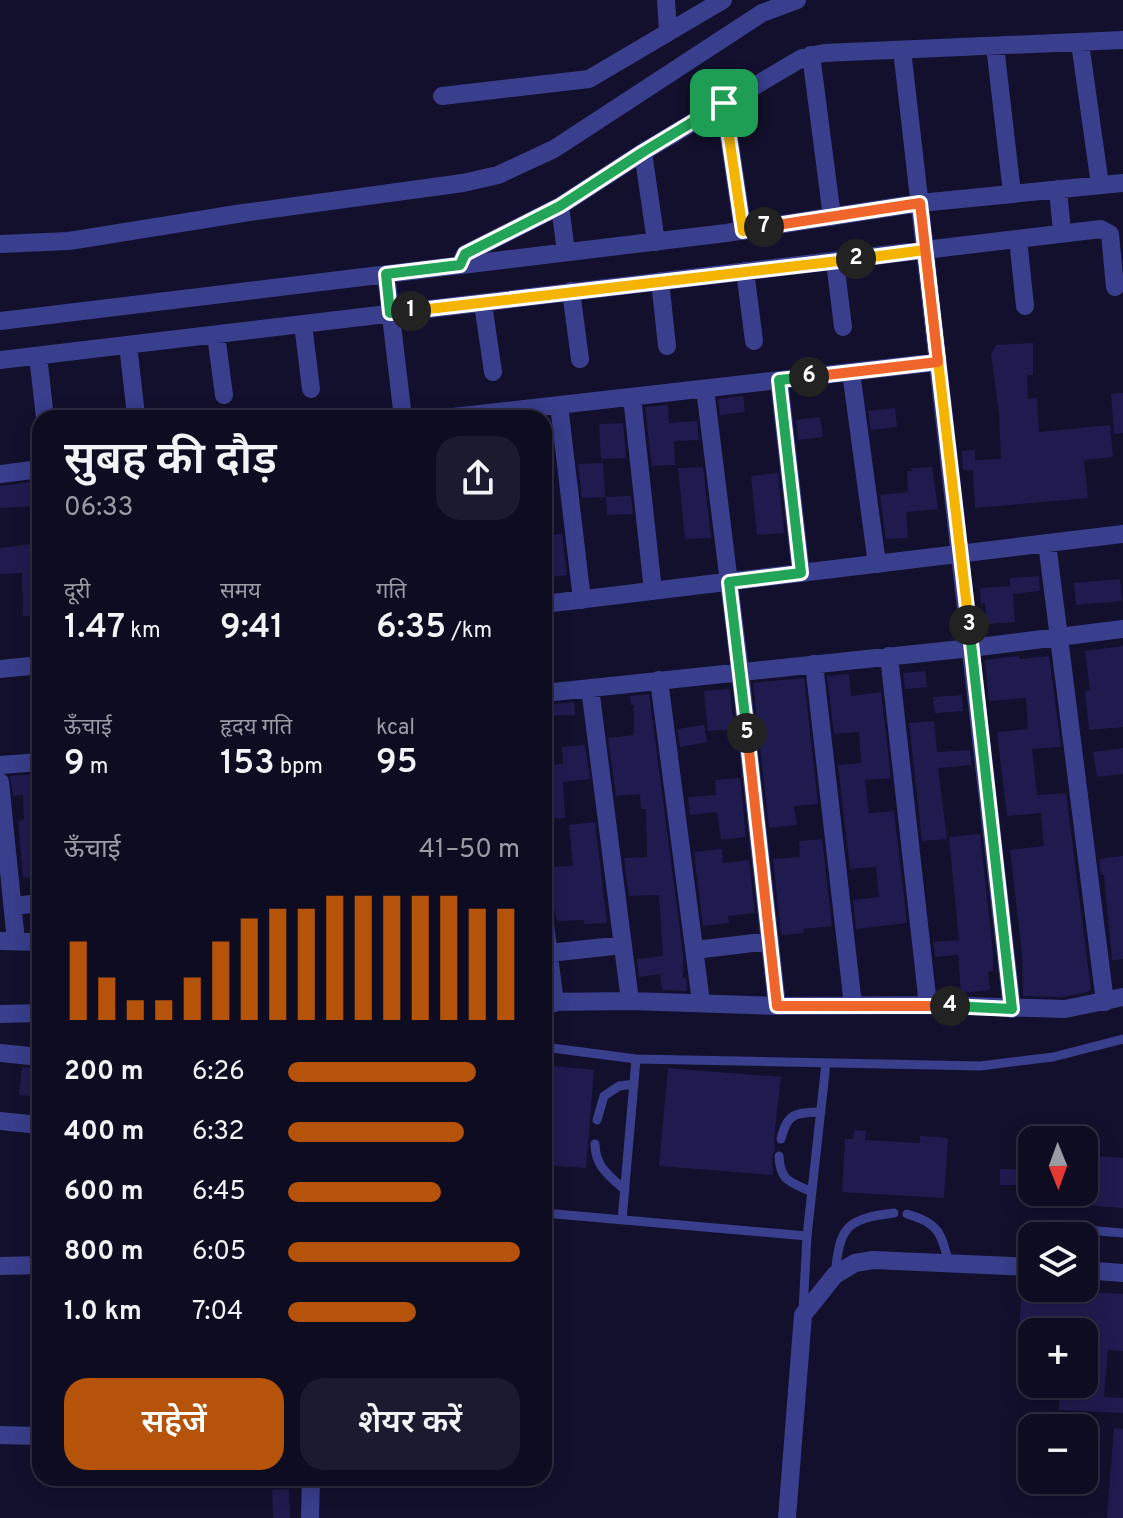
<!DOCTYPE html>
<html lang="hi">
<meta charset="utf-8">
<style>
:root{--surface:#0e0c21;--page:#1c1a2e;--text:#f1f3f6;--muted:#9b9ba5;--line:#2e2c3f;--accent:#b45309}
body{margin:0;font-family:Overpass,"Noto Sans Devanagari",sans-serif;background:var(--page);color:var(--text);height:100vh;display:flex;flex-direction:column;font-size:30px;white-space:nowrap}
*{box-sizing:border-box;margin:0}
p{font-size:26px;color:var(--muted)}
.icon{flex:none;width:44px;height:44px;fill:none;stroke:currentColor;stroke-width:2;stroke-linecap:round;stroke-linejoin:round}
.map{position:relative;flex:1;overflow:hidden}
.panel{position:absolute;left:32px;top:410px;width:520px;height:1076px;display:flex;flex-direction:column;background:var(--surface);border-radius:24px;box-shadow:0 4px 20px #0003,0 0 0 2px var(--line)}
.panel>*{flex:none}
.needle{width:52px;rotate:179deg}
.buttons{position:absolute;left:1018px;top:1126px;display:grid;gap:16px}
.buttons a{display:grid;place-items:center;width:80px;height:80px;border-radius:16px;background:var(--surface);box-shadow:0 4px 20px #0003,0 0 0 2px var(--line);font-size:40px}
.pin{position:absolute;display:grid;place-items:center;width:68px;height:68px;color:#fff;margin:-34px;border-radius:16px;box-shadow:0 4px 12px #0006}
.km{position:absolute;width:40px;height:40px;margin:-20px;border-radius:50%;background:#222;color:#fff;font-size:22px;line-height:40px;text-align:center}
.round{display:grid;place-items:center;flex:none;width:84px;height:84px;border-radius:24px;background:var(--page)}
.overview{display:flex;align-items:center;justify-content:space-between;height:136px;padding:0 32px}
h1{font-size:44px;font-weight:600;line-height:60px}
.figures{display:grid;grid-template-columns:repeat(3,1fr);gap:12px;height:136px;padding:8px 32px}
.figures div{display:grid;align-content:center}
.figures b{font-size:34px;font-weight:600}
.figures small{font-size:22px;font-weight:400}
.figures p{font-size:22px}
.chart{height:224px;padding:16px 32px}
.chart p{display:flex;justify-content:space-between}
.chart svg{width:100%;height:144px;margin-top:8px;stroke:var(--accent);stroke-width:6}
.primary-button{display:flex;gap:16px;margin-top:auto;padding:16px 32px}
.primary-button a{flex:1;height:92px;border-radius:24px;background:var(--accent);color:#fff;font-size:32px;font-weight:600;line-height:92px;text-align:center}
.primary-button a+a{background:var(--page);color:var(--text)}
ul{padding:0 32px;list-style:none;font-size:26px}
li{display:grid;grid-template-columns:128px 96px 1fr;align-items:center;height:60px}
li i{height:20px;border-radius:10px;background:var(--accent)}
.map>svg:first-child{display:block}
.building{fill:#201b4e}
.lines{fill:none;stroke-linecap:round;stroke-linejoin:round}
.lane{stroke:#393e8d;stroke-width:9}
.street{stroke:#393e8d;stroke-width:18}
.split-1-casing{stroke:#fff;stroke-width:16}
.split-2-casing{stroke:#fff;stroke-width:16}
.split-3-casing{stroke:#fff;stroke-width:16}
.split-4-casing{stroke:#fff;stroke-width:16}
.split-5-casing{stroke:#fff;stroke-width:16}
.split-6-casing{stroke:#fff;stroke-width:16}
.split-7-casing{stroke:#fff;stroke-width:16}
.split-8-casing{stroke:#fff;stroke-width:16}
.split-1{stroke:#22a559;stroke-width:10}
.split-2{stroke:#f5b400;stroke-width:10}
.split-3{stroke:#f5b400;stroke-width:10}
.split-4{stroke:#22a559;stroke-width:10}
.split-5{stroke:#f0652b;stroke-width:10}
.split-6{stroke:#22a559;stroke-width:10}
.split-7{stroke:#f0652b;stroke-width:10}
.split-8{stroke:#f5b400;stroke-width:10}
</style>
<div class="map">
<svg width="1123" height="1518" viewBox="0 0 1123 1518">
<rect width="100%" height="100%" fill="#12102c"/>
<path class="building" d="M1033,343V375H1027L1028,399L1037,398L1039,432L1110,425L1113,457L1084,460L1088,498L975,508L973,470H963L962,451L975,450V460L1001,459L999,413L991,354L996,345Z
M1123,393V433L1114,434L1111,394Z
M743,396L745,412L720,415L718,399Z
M668,405L669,423L697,421L699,440L674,441L675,465L652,466L645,407Z
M895,408L897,427L871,430L868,411Z
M820,417L823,437L798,440L796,420Z
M623,423L626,458L601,459L599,424Z
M603,463L605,497L582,498L578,464Z
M703,467L711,538L685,539L678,468Z
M932,467L938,509L906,512L908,538L886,539L880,495L908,492L907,471H912L911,468Z
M778,473L784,533L757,535L751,476Z
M40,481V506L0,508V486Z
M631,496L633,514L607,515L606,497Z
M562,534L567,575L544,578V536Z
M40,543V616H23L22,573L0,574V548Z
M1039,576L1040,591L1013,594L1015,622L987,624L985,603L981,604L980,588L1010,586V578Z
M1120,579L1122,601L1076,605L1074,583Z
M1123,646V727L1089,730L1085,691L1090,690L1085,651Z
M1019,656L1020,659L1049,656L1061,747L1032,749L1037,795L1066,793L1091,991L1064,997L1023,996L1022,954L1010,850L1044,846L1041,813L1007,816L997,732L1028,729L1026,698L989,701L985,660Z
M925,671L927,687L905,689L903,673Z
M849,674L851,696L881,692L891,778L865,780L869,813L894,811L907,923L856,929L853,900L879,897L876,867L850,869L838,765L861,763L859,732L834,734L827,676Z
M804,678L818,804L794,806L797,825L769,828L753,683Z
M730,689L734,729L708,731L704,691Z
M649,694L683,953V978L686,977L687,991L662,990L660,974L639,977L637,959L663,956L659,895L629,896L624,858L647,857L646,809H641L640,794L616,796L608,738L634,735V705H631L630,696Z
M962,695L963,711L935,713L933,697Z
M574,702L575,715L544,716V705Z
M934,721L937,752L970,750L972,765L938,768L947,839L922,841L909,723Z
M704,725L707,742L680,747L677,729Z
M585,745L590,779L563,782L565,818L544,819V766L563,764L562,747Z
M1123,748V774L1097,777L1093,752Z
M37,774L40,877L23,878L18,821L24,820L23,795L13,796L10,776Z
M740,778L746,837L721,840L717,812L690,815L688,797L716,795L715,780Z
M595,822L607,923L584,924V920L557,921L553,901L549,902L546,867L573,866L569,825Z
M980,834L993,952V971L988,972L990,990L961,993L958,955L935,957L933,942L959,940L949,837Z
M822,839L832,926L803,929L804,933L781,935L773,859L800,857L799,841Z
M722,849L723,863L749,860L755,913L728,916L729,923L703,926L694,852Z
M1123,856V959L1112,960L1104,875H1101L1099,859Z
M544,1065L594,1070L586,1168L544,1165Z
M22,1067L40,1069V1097L19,1095Z
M668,1068L781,1077L774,1138L775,1150L772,1156L773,1175L659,1166Z
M854,1130L866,1131L865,1140L920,1143V1136L948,1138L944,1198L842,1192L845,1139H853Z
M1084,1155L1123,1158V1208L1028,1201L1029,1192H1084Z
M1000,1169L1032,1170V1185H1000Z
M1022,1288L1123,1294V1351L1108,1350L1104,1397L1123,1398V1413L1059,1410L1060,1384H1084V1332H1032V1345L1018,1344Z
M1114,1428L1123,1429V1518H1107Z
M289,1489L290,1518H273L272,1490Z"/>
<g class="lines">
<path class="lane" d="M544,1047L636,1059L980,1066L1053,1057L1123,1039
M597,1120L604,1096L619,1086L634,1084
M781,1139C787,1113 795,1113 821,1112
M595,1144C595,1166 609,1176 625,1190
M779,1156C780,1182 791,1182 812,1192
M544,1213L807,1236
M907,1214C939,1223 941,1233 949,1264
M622,1220L636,1059
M1064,1236L1074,1229L1123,1233
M835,1275C840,1227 845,1219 894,1213
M803,1311L807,1236L826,1063"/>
<path class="street" d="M666,0L668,31
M1080,43L1100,185
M995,46L1012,193
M902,50L1012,1009
M811,55L832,217
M442,96L589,79L723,0
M724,103L743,231
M643,152L656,242
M1058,189L1062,233
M1018,239L1025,306
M0,244L69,241L243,213L463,183L498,175L554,149L762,13L797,0
M566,252L560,206L643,152L802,58L824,53L1123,40
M835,262L843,327
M460,265L465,254L560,206
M745,271L754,341
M386,274L403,418
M660,281L667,346
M571,291L580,359
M483,304L493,372
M0,321L726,233L920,203L1123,183
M303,324L311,389
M216,335L224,395
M128,345L136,415
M38,356L45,418
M0,360L1101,229L1110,234L1115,287
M851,372L877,564
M779,380L801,573
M705,389L740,671L777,1006
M632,397L653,591
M559,405L582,600
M444,418L938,362
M0,474L40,469
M1047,543L1105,1002
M544,604L1123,534
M889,656L928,1005
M814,664L853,1005
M0,669L40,665
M659,680L701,1002
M590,688L630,1001
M544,693L971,648L1123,629
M0,765L40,762
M0,782L16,941
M13,906L40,903
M544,917L555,1003
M0,941L40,942
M695,950L770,941
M549,953L623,945
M544,1002L630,1001L777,1006L928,1005L1065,1009L1123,997
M0,1014L40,1013
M0,1053L40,1057
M0,1121L40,1125
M0,1266L40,1265
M1084,1270L1123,1273
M0,1435L40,1436
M310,1518L311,1478
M787,1518L803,1315L835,1275L855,1263L873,1260L1032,1267"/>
</g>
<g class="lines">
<g class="split-1-casing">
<path id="split-1" d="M411,311L390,313L386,274L460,265L465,254L560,206L643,152L724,103"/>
</g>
<g class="split-2-casing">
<path id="split-2" d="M411,311L856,259"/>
</g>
<g class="split-3-casing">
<path id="split-3" d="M856,259L925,250L969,625"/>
</g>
<g class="split-4-casing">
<path id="split-4" d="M950,1006L1012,1009L969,625"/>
</g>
<g class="split-5-casing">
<path id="split-5" d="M747,733L777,1006H950"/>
</g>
<g class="split-6-casing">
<path id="split-6" d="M747,733L729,582L801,573L779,380L809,377"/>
</g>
<g class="split-7-casing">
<path id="split-7" d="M764,227L920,203L938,362L809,377"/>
</g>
<g class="split-8-casing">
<path id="split-8" d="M724,103L743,231L764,227"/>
</g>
<use href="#split-1" class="split-1"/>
<use href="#split-2" class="split-2"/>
<use href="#split-3" class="split-3"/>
<use href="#split-4" class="split-4"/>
<use href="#split-5" class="split-5"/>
<use href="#split-6" class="split-6"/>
<use href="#split-7" class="split-7"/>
<use href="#split-8" class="split-8"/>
</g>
</svg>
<div class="buttons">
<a><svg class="needle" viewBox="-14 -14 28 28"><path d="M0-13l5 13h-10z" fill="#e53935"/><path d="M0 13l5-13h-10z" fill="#9b9ba5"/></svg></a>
<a><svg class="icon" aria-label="layers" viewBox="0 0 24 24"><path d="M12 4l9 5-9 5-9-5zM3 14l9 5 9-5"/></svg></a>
<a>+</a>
<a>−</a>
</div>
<div class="pin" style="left:724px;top:103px;background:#1e9e55"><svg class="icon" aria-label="arrive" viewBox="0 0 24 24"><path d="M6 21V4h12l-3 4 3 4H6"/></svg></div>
<b class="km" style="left:411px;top:311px">1</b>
<b class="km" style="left:856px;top:259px">2</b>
<b class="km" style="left:969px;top:625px">3</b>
<b class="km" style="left:950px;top:1006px">4</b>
<b class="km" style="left:747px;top:733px">5</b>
<b class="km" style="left:809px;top:377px">6</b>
<b class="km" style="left:764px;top:227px">7</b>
<section class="panel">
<div class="overview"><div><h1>सुबह की दौड़</h1><p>06:33</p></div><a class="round"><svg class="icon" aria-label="share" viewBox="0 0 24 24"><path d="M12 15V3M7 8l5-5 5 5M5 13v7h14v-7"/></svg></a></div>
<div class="figures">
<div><p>दूरी</p><b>1.47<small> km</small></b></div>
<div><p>समय</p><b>9:41</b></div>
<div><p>गति</p><b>6:35<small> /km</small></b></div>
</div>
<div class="figures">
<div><p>ऊँचाई</p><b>9<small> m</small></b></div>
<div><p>हृदय गति</p><b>153<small> bpm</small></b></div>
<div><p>kcal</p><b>95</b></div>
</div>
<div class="chart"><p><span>ऊँचाई</span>41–50 m</p>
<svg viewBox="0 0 160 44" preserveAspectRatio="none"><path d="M5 44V20M15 44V31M25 44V38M35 44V38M45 44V31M55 44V20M65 44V13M75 44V10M85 44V10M95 44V6M105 44V6M115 44V6M125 44V6M135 44V6M145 44V10M155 44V10"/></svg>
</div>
<ul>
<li><b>200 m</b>6:26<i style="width:81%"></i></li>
<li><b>400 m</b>6:32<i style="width:76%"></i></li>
<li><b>600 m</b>6:45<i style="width:66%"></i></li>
<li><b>800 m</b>6:05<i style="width:100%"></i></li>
<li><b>1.0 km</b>7:04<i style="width:55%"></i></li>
</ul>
<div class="primary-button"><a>सहेजें</a><a>शेयर करें</a></div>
</section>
</div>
